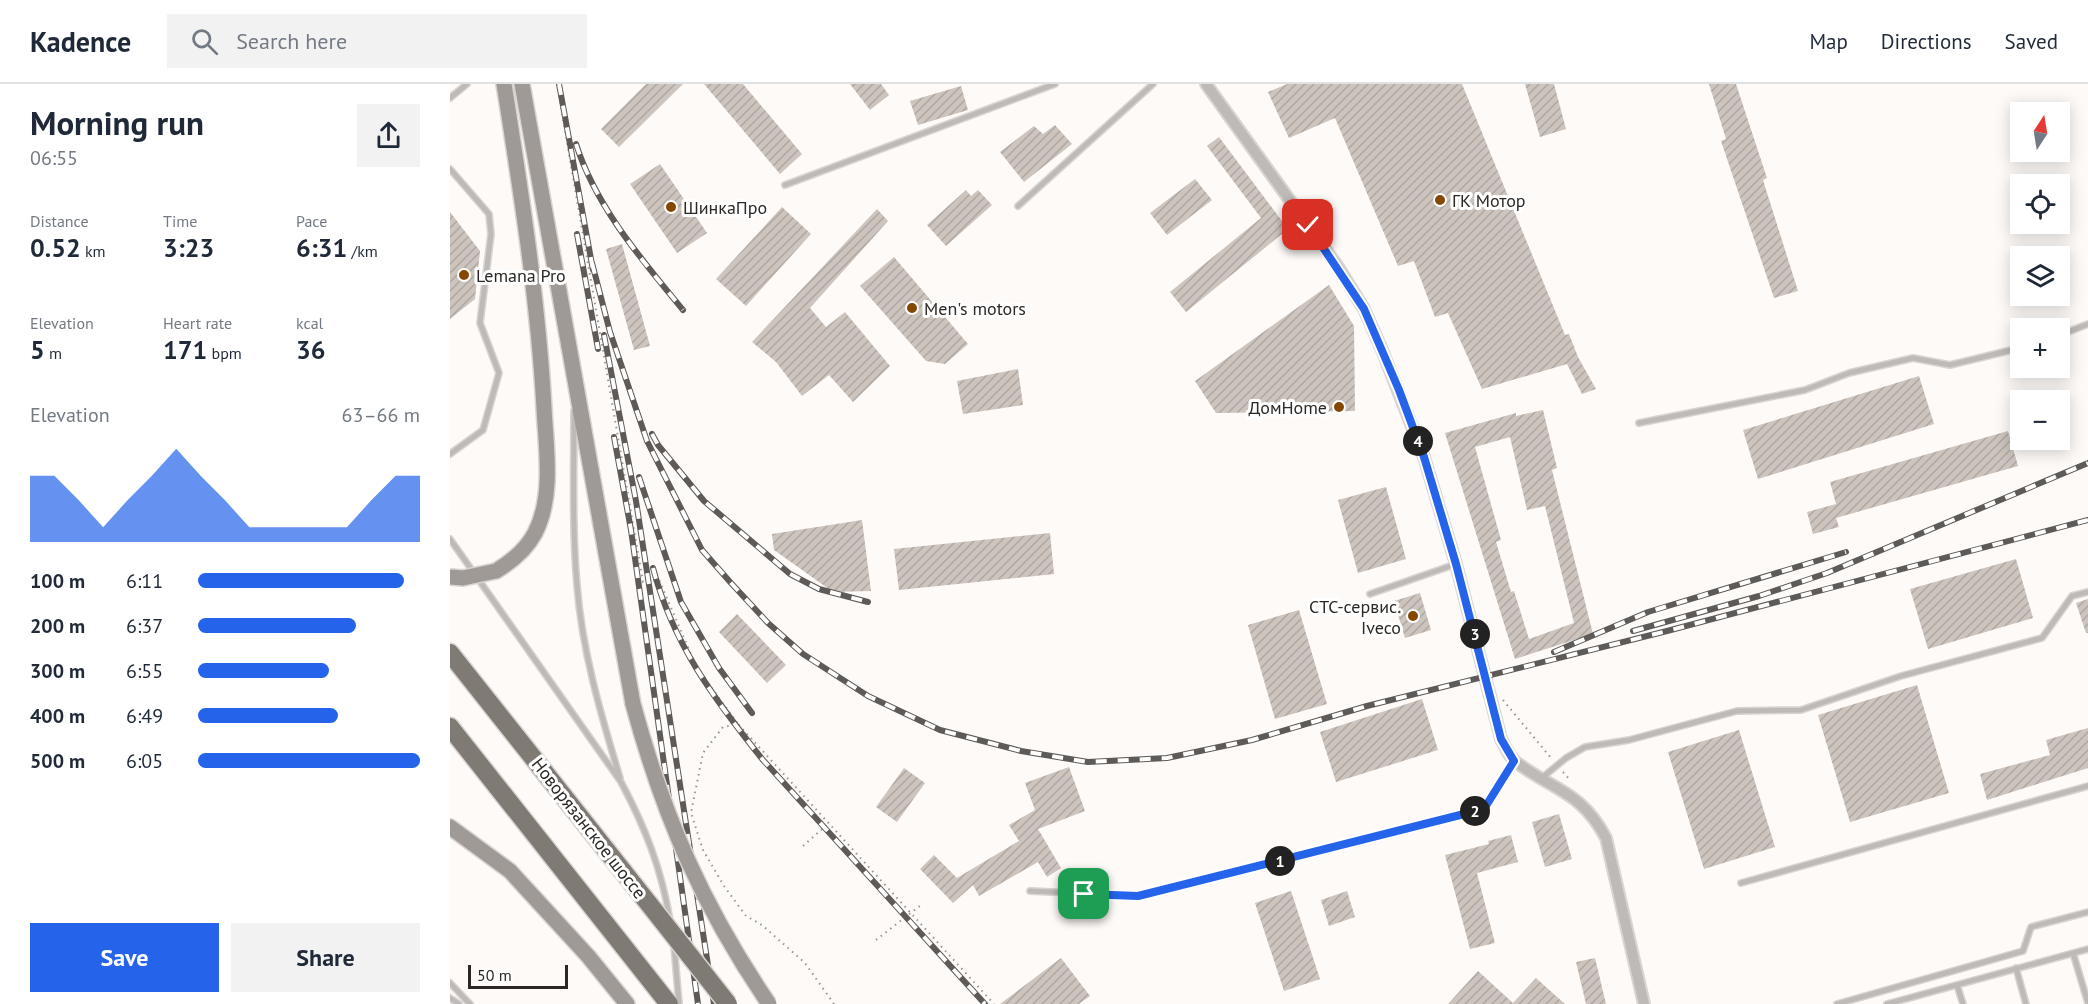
<!DOCTYPE html>
<meta charset="utf-8">
<style>
:root{--surface:#fff;--page:#f2f2f3;--text:#1f2937;--muted:#747a83;--line:#e0e1e3;--accent:#2563eb}
body{margin:0;font-family:"PT Sans",sans-serif;background:var(--page);color:var(--text);height:100vh;display:flex;flex-direction:column;font-size:22px;white-space:nowrap}
*{box-sizing:border-box;margin:0}
p{font-size:20px;color:var(--muted)}
.icon{flex:none;width:33px;height:33px;fill:none;stroke:currentColor;stroke-width:2;stroke-linecap:round;stroke-linejoin:round}
.map{position:relative;flex:1;overflow:hidden}
.sheet{display:flex;flex-direction:column;background:var(--surface);width:450px}
.sheet>*{flex:none}
.needle{width:39px;rotate:12deg}
.buttons{position:absolute;left:1560px;top:18px;display:grid;gap:12px}
.buttons a{display:grid;place-items:center;width:60px;height:60px;border-radius:0px;background:var(--surface);box-shadow:0 3px 15px #0003;font-size:30px}
.scale{position:absolute;left:18px;bottom:15px;width:100px;box-sizing:border-box;padding-left:6px;border:3px solid #2a2724;border-top:0;font-size:16px;line-height:21px;white-space:nowrap;color:#2a2724;-webkit-text-stroke:4px #fff;paint-order:stroke}
.pin{position:absolute;display:grid;place-items:center;width:51px;height:51px;color:#fff;margin:-26px;border-radius:12px;box-shadow:0 3px 9px #0006}
.km{position:absolute;width:30px;height:30px;margin:-15px;border-radius:50%;background:#222;color:#fff;font-size:16px;line-height:30px;text-align:center}
.round{display:grid;place-items:center;flex:none;width:63px;height:63px;border-radius:0px;background:var(--page)}
.headline{display:flex;align-items:center;justify-content:space-between;height:102px;padding:0 30px}
h1{font-size:33px;font-weight:600;line-height:45px}
.figures{display:grid;grid-template-columns:repeat(3,1fr);gap:9px;height:102px;padding:6px 30px}
.figures div{display:grid;align-content:center}
.figures b{font-size:26px;font-weight:600}
.figures small{font-size:16px;font-weight:400}
.figures p{font-size:16px}
.chart{height:168px;padding:12px 30px}
.chart p{display:flex;justify-content:space-between}
.chart svg{width:100%;height:108px;margin-top:6px;fill:var(--accent);opacity:.7}
.cta{display:flex;gap:12px;margin-top:auto;padding:12px 30px}
.cta a{flex:1;height:69px;border-radius:0px;background:var(--accent);color:#fff;font-size:24px;font-weight:600;line-height:69px;text-align:center}
.cta a+a{background:var(--page);color:var(--text)}
ul{padding:0 30px;list-style:none;font-size:20px}
li{display:grid;grid-template-columns:96px 72px 1fr;align-items:center;height:45px}
li i{height:15px;border-radius:8px;background:var(--accent)}
header{display:flex;align-items:center;gap:36px;box-sizing:border-box;height:84px;padding:0 30px;background:var(--surface);border-bottom:2px solid var(--line)}
header strong{font-size:28px}
nav{display:flex;gap:33px;margin-inline-start:auto;font-size:21px}
.search{width:420px;height:54px;background:var(--page);display:flex;align-items:center;gap:15px;box-sizing:border-box;padding:0 21px;border-radius:0px;color:var(--muted);font-size:22px}
main{display:flex;flex:1;min-height:0}
.map>svg:first-child{display:block}
.building{fill:url(#building-hatch);fill-rule:evenodd}
.lines{fill:none;stroke-linecap:round;stroke-linejoin:round}
.service-casing{stroke:#d8d4d2;stroke-width:8}
.minor-casing{stroke:#d8d4d2;stroke-width:14}
.secondary-casing{stroke:#d8d4d2;stroke-width:18}
.trunk-casing{stroke:#d8d4d2;stroke-width:21}
.path{stroke:#999593;stroke-width:2;stroke-dasharray:1.5 4.5;stroke-linecap:butt}
.service{stroke:#bebab7;stroke-width:5}
.minor{stroke:#bebab7;stroke-width:10}
.secondary{stroke:#a09a96;stroke-width:15}
.trunk{stroke:#807a74;stroke-width:18}
.rail-casing{stroke:#5d5a57;stroke-width:6}
.rail{stroke:#fff;stroke-width:4;stroke-dasharray:11;stroke-linecap:butt}
.secondary-bridge-casing{stroke:#d8d4d2;stroke-width:18;stroke-linecap:butt}
.trunk-bridge-casing{stroke:#d8d4d2;stroke-width:21;stroke-linecap:butt}
.secondary-bridge{stroke:#a09a96;stroke-width:15}
.trunk-bridge{stroke:#807a74;stroke-width:18}
.route-casing{stroke:#fff;stroke-width:12}
.route{stroke:#2563eb;stroke-width:8}
.poi-dot{fill:#844801;stroke:#fff;stroke-width:2}
.labels{text-anchor:middle;dominant-baseline:central;stroke-width:6;stroke-linejoin:round;paint-order:stroke}
.poi-label{font-size:18px;fill:#2a2724;stroke:#fff;text-anchor:start}
.street-label{font-size:18px;fill:#2a2724;stroke:#fff}
</style>
<header>
<strong>Kadence</strong>
<div class="search"><svg class="icon" aria-label="search" viewBox="0 0 24 24"><circle cx="10" cy="10" r="6"/><path d="M15 15l6 6"/></svg>Search here</div>
<nav><a>Map</a><a>Directions</a><a>Saved</a></nav>
</header>
<main>
<section class="sheet">
<div class="headline"><div><h1>Morning run</h1><p>06:55</p></div><a class="round"><svg class="icon" aria-label="share" viewBox="0 0 24 24"><path d="M12 15V3M7 8l5-5 5 5M5 13v7h14v-7"/></svg></a></div>
<div class="figures">
<div><p>Distance</p><b>0.52<small> km</small></b></div>
<div><p>Time</p><b>3:23</b></div>
<div><p>Pace</p><b>6:31<small> /km</small></b></div>
</div>
<div class="figures">
<div><p>Elevation</p><b>5<small> m</small></b></div>
<div><p>Heart rate</p><b>171<small> bpm</small></b></div>
<div><p>kcal</p><b>36</b></div>
</div>
<div class="chart"><p><span>Elevation</span>63–66 m</p>
<svg viewBox="0 0 160 44" preserveAspectRatio="none"><path d="M0 44V17L10 17L20 27L30 38L40 27L50 17L60 6L70 17L80 27L90 38L100 38L110 38L120 38L130 38L140 27L150 17L160 17V44z"/></svg>
</div>
<ul>
<li><b>100 m</b>6:11<i style="width:93%"></i></li>
<li><b>200 m</b>6:37<i style="width:71%"></i></li>
<li><b>300 m</b>6:55<i style="width:59%"></i></li>
<li><b>400 m</b>6:49<i style="width:63%"></i></li>
<li><b>500 m</b>6:05<i style="width:100%"></i></li>
</ul>
<div class="cta"><a>Save</a><a>Share</a></div>
</section>
<div class="map">
<svg width="1638" height="920" viewBox="0 0 1638 920">
<defs>
<pattern id="building-hatch" width="6" height="6" patternUnits="userSpaceOnUse" patternTransform="scale(1.5)"><rect width="6" height="6" fill="#ccc4bd"/><path d="M-1 1l2-2M0 6l6-6M5 7l2-2" fill="none" stroke="#afa8a2"/></pattern>
</defs>
<rect width="100%" height="100%" fill="#fefaf8"/>
<path class="building" d="M196,0H233L169,63L151,45Z
M254,0H293L352,70L330,90Z
M400,0H431L439,11L420,26Z
M837,0H1012L1115,251L1119,250L1128,273L1146,305L1132,310L1117,280L1032,305L998,229L985,233L964,177L948,182L885,34L839,54L818,8Z
M1075,0H1104L1116,45L1090,53Z
M1259,0H1286L1317,94L1313,96L1348,207L1324,214L1271,57L1276,55Z
M511,2L518,26L468,41L460,17Z
M605,41L622,60L574,98L550,68L584,42L593,50Z
M769,53L838,145L736,228L720,208L811,134L757,62Z
M210,80L257,149L227,169L180,100Z
M745,95L762,116L717,151L700,129Z
M516,106L521,112L528,106L542,121L496,162L477,141Z
M332,123L361,150L296,222L266,195Z
M427,125L438,137L360,224L376,243L395,228L440,282L403,318L379,291L352,312L326,278L302,258Z
M0,128L30,167L25,215L0,235Z
M172,160L200,262L184,266L156,165Z
M444,173L518,260L495,280L476,277L410,202Z
M879,201L904,242L905,327L766,329L745,297Z
M568,285L573,321L513,330L507,297Z
M1469,292L1484,340L1308,395L1293,346Z
M1093,326L1107,384L1102,386L1143,550L1065,575L995,349L1066,329V332ZM1060,353L1077,426L1095,422L1124,539L1079,555L1064,507L1061,508L1046,458L1051,456L1025,363Z
M1558,347L1568,382L1386,434L1389,443L1363,450L1357,428L1386,420L1380,398Z
M936,403L956,475L908,489L888,416Z
M412,436L421,507L383,508L324,466L322,450Z
M600,449L604,490L449,506L444,465Z
M1566,475L1583,534L1478,565L1460,505Z
M970,509L981,546L955,554L944,517Z
M1638,515V549H1636L1626,519Z
M849,526L877,620L825,635L798,541Z
M287,530L336,581L317,599L269,548Z
M1467,601L1499,709L1400,738L1368,631Z
M972,615L988,666L886,698L870,648Z
M1638,644V684L1537,716L1530,690L1600,671L1596,656Z
M1289,646L1325,763L1254,785L1218,668Z
M619,683L635,727L588,745L611,784L597,793L588,778L529,812L523,801L503,819L470,785L484,771L507,794L569,757L559,741L585,726L575,699Z
M454,684L475,699L447,738L426,723Z
M1109,730L1122,775L1095,783L1082,738Z
M1061,751L1068,778L1027,789L1045,859L1020,865L995,771L1039,760L1038,757Z
M841,807L870,895L834,907L805,819Z
M897,807L905,833L879,842L871,816Z
M611,874L640,912L629,920H550Z
M1145,874L1156,920H1136L1126,878Z
M1028,887L1063,919L1086,894L1115,920H998Z"/>
<g class="lines">
<g class="service-casing">
<path id="service" d="M0,14L17,0
M0,85L39,130L41,150L30,239L49,289L33,346L0,370
M335,101L605,0
M568,122L703,0
M1610,251L1638,240
M124,327C124,385 122,444 127,501C132,567 151,631 170,694
M1189,339L1355,306L1399,289L1463,274L1500,281L1570,264
M0,455L171,698C195,743 212,786 220,837
M920,510L1006,480
M1093,693L1116,674L1135,663L1179,656L1287,627L1351,626L1451,592L1592,554L1622,512L1638,508
M1291,799L1638,702
M580,807L688,812L1034,725L1064,677
M224,861L229,920
M1623,869L1638,919
M1566,884L1576,920
M0,899L20,920
M1507,901L1513,920
M0,914L9,920
M1387,920L1573,867L1581,843L1638,828
M1437,920L1638,865"/>
</g>
<g class="minor-casing">
<path id="minor" d="M756,0L888,183L914,225L932,266L974,373L1006,480L1051,655C1055,662 1059,673 1066,678C1104,707 1131,707 1156,754L1194,920"/>
</g>
<g class="secondary-casing">
<path id="secondary" d="M72,0L183,620
M46,487C61,478 76,466 85,449C104,412 96,364 94,324C88,215 71,108 54,0
M0,743L60,787L138,872L177,920"/>
</g>
<g class="trunk-casing">
<path id="trunk" d="M0,569L199,820
M0,643L219,920"/>
</g>
<path class="path" d="M107,0L193,498L209,496L247,584L288,640
M1053,616L1101,674
M1113,688L1121,697
M353,762L379,739
M426,856L471,821
M384,920L355,879L312,841L296,832L274,802L253,766L241,729L253,669L273,643L288,640L544,920"/>
<use href="#service" class="service"/>
<use href="#minor" class="minor"/>
<use href="#secondary" class="secondary"/>
<use href="#trunk" class="trunk"/>
<g class="rail-casing">
<path id="rail" d="M109,0L143,186
M126,60C146,123 192,176 233,226
M127,150L148,265
M142,179L160,248L197,357L252,466L281,499L318,539L353,570L418,612L490,646L571,667L638,678L717,674L802,656L917,622L1217,547L1638,436
M154,251L186,417L264,920
M202,350L208,361L254,417L340,490L369,505L418,518
M164,353L181,446L248,920
M189,393L231,518L269,584L302,629
M203,484C223,560 264,615 313,676L535,920
M1183,547L1309,512L1377,489L1638,379
M1104,568L1198,528L1396,468"/>
</g>
<use href="#rail" class="rail"/>
<g class="secondary-bridge-casing">
<path id="secondary-bridge" d="M0,493L13,494L46,487
M183,620C214,734 253,823 319,920"/>
</g>
<g class="trunk-bridge-casing">
<path id="trunk-bridge" d="M199,820L278,920"/>
</g>
<use href="#secondary-bridge" class="secondary-bridge"/>
<use href="#trunk-bridge" class="trunk-bridge"/>
</g>
<g class="lines">
<g class="route-casing">
<path id="route" d="M634,810L688,812L1034,725L1064,677L1051,655L1006,480L974,373L949,306L914,225L858,141"/>
</g>
<use href="#route" class="route"/>
</g>
<g class="poi-dot">
<circle cx="990" cy="116" r="6"/>
<circle cx="221" cy="123" r="6"/>
<circle cx="14" cy="191" r="6"/>
<circle cx="462" cy="224" r="6"/>
<circle cx="889" cy="323" r="6"/>
<circle cx="963" cy="532" r="6"/>
</g>
<g class="labels">
<g class="poi-label">
<text x="1002" y="116">ГК Мотор</text>
<text x="233" y="123">ШинкаПро</text>
<text x="26" y="191">Lemana Pro</text>
<text x="474" y="224">Men's motors</text>
<text x="877" y="323" text-anchor="end">ДомHome</text>
<text x="951" y="522" text-anchor="end">СТС-сервис.<tspan x="951" dy="21">Iveco</tspan></text>
</g>
<g class="street-label">
<text transform="translate(139 744) rotate(52)">Новорязанское шоссе</text>
</g>
</g>
</svg>
<div class="buttons">
<a><svg class="needle" viewBox="-14 -14 28 28"><path d="M0-13l5 13h-10z" fill="#e53935"/><path d="M0 13l5-13h-10z" fill="#747a83"/></svg></a>
<a><svg class="icon" aria-label="locate" viewBox="0 0 24 24"><circle cx="12" cy="12" r="6"/><path d="M12 2v4M12 18v4M2 12h4M18 12h4"/></svg></a>
<a><svg class="icon" aria-label="layers" viewBox="0 0 24 24"><path d="M12 4l9 5-9 5-9-5zM3 14l9 5 9-5"/></svg></a>
<a>+</a>
<a>−</a>
</div>
<div class="scale">50 m</div>
<div class="pin" style="left:634px;top:810px;background:#1e9e55"><svg class="icon" aria-label="arrive" viewBox="0 0 24 24"><path d="M6 21V4h12l-3 4 3 4H6"/></svg></div>
<div class="pin" style="left:858px;top:141px;background:#d93025"><svg class="icon" aria-label="check" viewBox="0 0 24 24"><path d="M5 12l5 5 9-10"/></svg></div>
<b class="km" style="left:830px;top:777px">1</b>
<b class="km" style="left:1025px;top:727px">2</b>
<b class="km" style="left:1025px;top:550px">3</b>
<b class="km" style="left:968px;top:357px">4</b>
</div>
</main>
